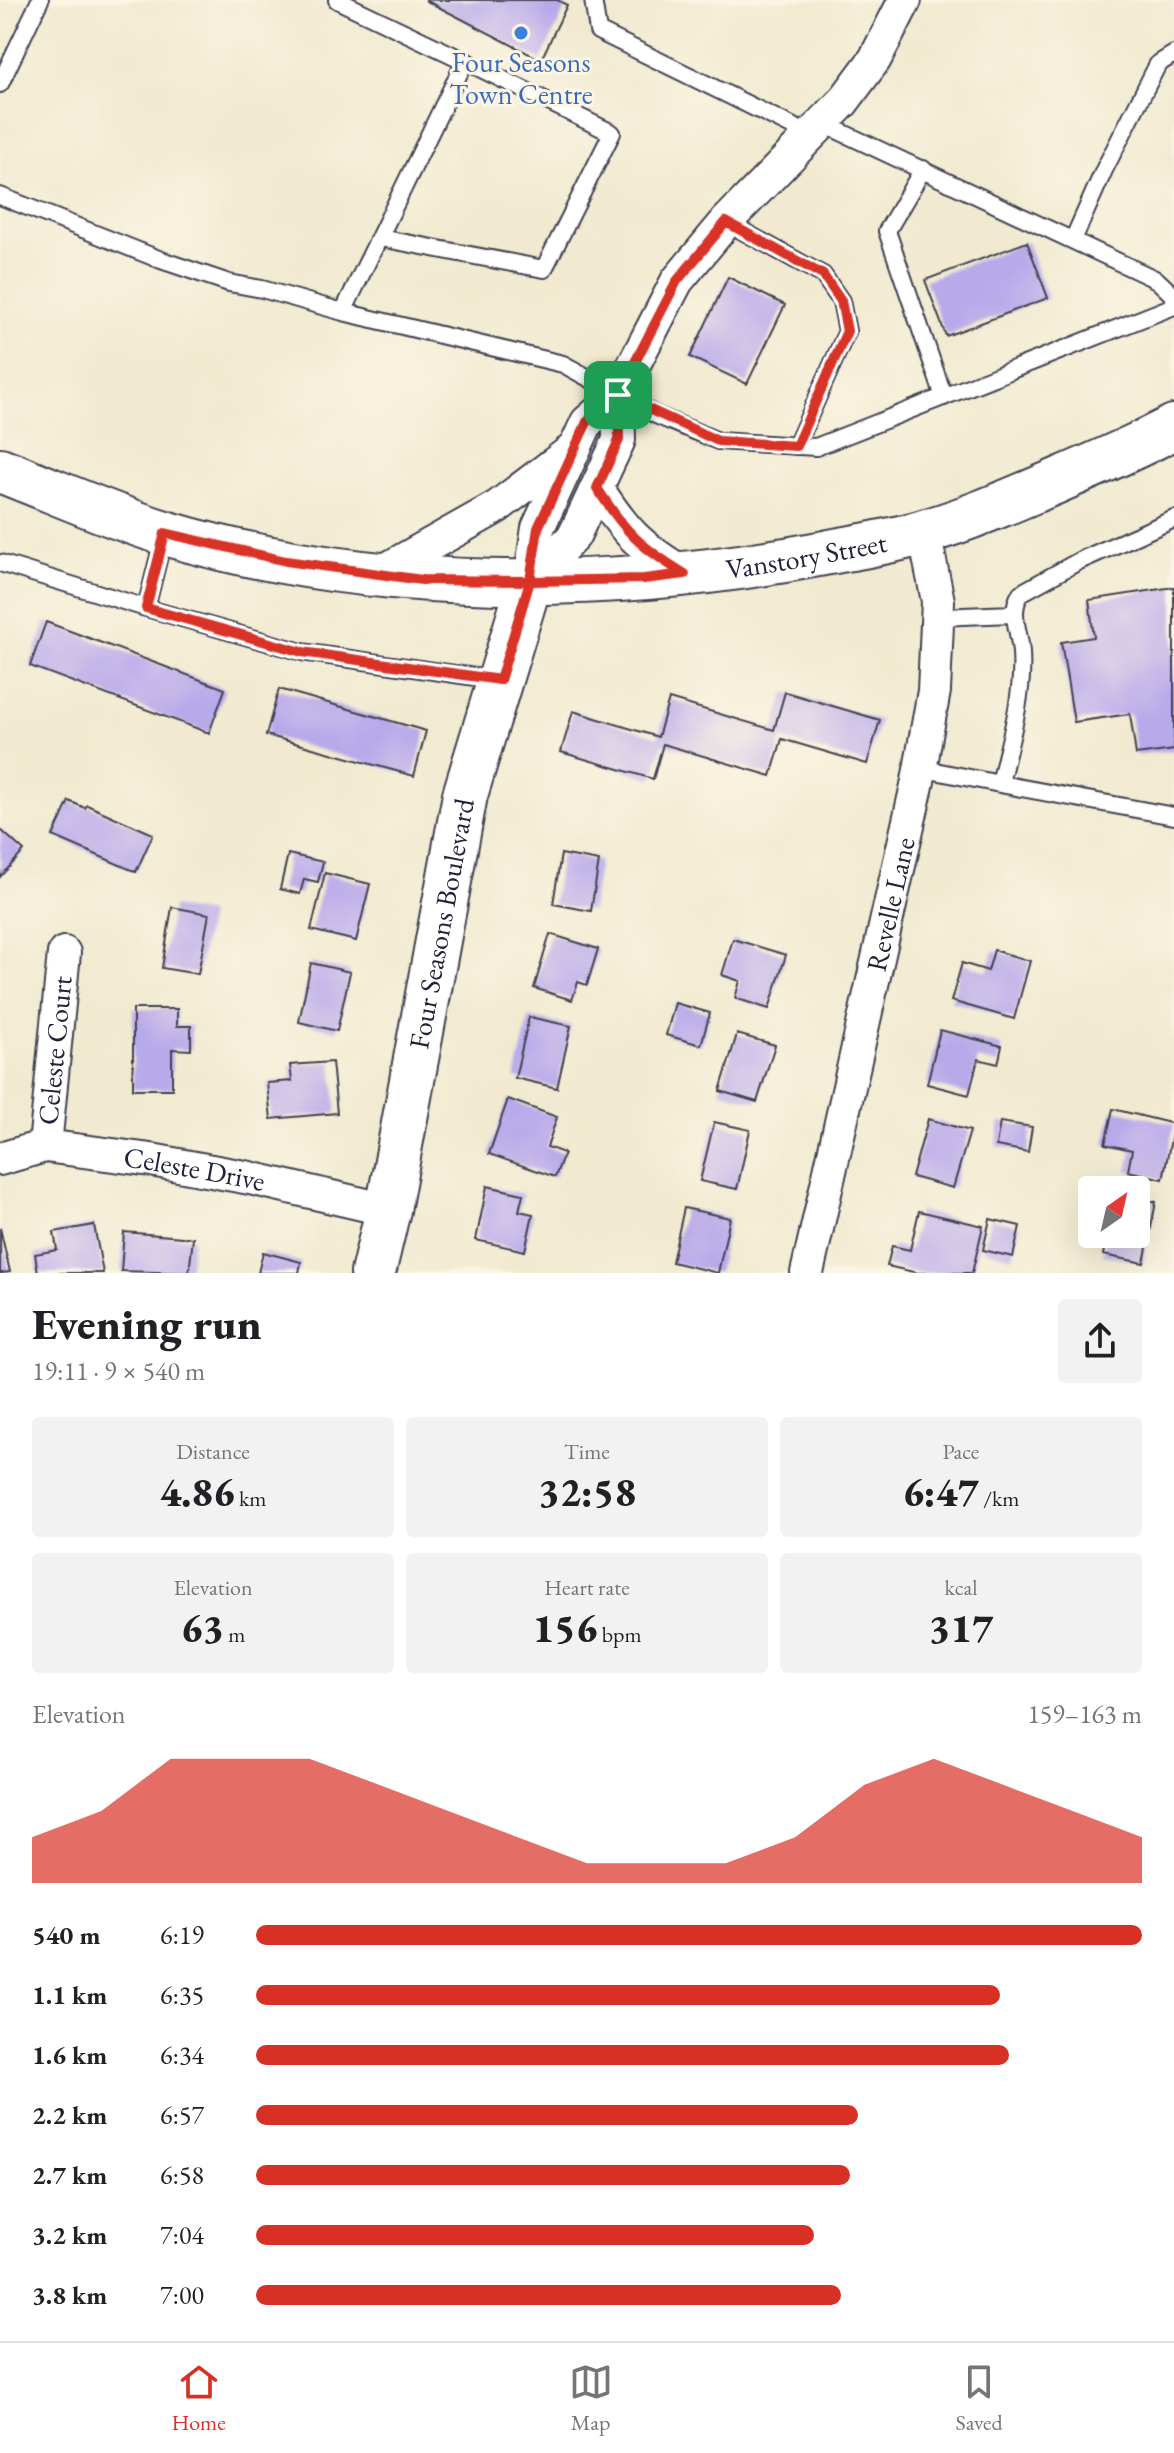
<!DOCTYPE html>
<meta charset="utf-8">
<style>
:root{--surface:#fff;--page:#f2f2f2;--text:#202124;--muted:#757577;--line:#e0e0e0;--accent:#d93025}
body{margin:0;font-family:"EB Garamond",serif;background:var(--page);color:var(--text);height:100vh;display:flex;flex-direction:column;font-size:30px;white-space:nowrap}
*{box-sizing:border-box;margin:0}
p{font-size:26px;color:var(--muted)}
.icon{flex:none;width:44px;height:44px;fill:none;stroke:currentColor;stroke-width:2;stroke-linecap:round;stroke-linejoin:round}
.map{position:relative;height:1273px;overflow:hidden}
.panel{display:flex;flex-direction:column;background:var(--surface);flex:1}
.panel>*{flex:none}
.needle{width:52px;rotate:34deg}
.fabs{position:absolute;left:1078px;top:1176px;display:grid;gap:16px}
.fabs a{display:grid;place-items:center;width:72px;height:72px;border-radius:8px;background:var(--surface);box-shadow:0 8px 32px #0002;font-size:40px}
.pin{position:absolute;display:grid;place-items:center;width:68px;height:68px;color:#fff;margin:-34px;border-radius:16px;box-shadow:0 4px 12px #0006}
.round{display:grid;place-items:center;flex:none;width:84px;height:84px;border-radius:8px;background:var(--page)}
.head{display:flex;align-items:center;justify-content:space-between;height:136px;padding:0 32px}
h1{font-size:44px;font-weight:800;line-height:60px}
.metrics{display:grid;grid-template-columns:repeat(3,1fr);gap:12px;height:136px;padding:8px 32px}
.metrics div{display:grid;align-content:center;border-radius:8px;background:var(--page);text-align:center}
.metrics b{font-size:40px;font-weight:800}
.metrics small{font-size:22px;font-weight:400}
.metrics p{font-size:22px}
.chart{height:224px;padding:16px 32px}
.chart p{display:flex;justify-content:space-between}
.chart svg{width:100%;height:144px;margin-top:8px;fill:var(--accent);opacity:.7}
ul{padding:0 32px;list-style:none;font-size:26px}
li{display:grid;grid-template-columns:128px 96px 1fr;align-items:center;height:60px}
li i{height:20px;border-radius:10px;background:var(--accent)}
.menu{display:flex;justify-content:space-around;align-items:center;height:112px;border-top:2px solid var(--line);background:var(--surface);font-size:22px;color:var(--muted)}
.menu a{display:grid;justify-items:center;gap:4px}
.menu .active{color:var(--accent)}
.map>svg:first-child{display:block}
.building{fill:#b8a9ea}
.lines{fill:none;stroke-linecap:round;stroke-linejoin:round}
.lane-casing{stroke:#414051;stroke-width:20}
.street-casing{stroke:#414051;stroke-width:36}
.secondary-casing{stroke:#414051;stroke-width:48}
.lane{stroke:#fff;stroke-width:16}
.street{stroke:#fff;stroke-width:32}
.secondary{stroke:#fff;stroke-width:44}
.route-casing{stroke:#fff;stroke-width:16}
.route{stroke:#d93025;stroke-width:10}
.shop-dot{fill:#3f7fe0;stroke:#fcf5e5;stroke-width:3}
.labels{text-anchor:middle;dominant-baseline:central;stroke-width:6;stroke-linejoin:round;paint-order:stroke}
.shop-label{font-size:28px;fill:#366cbe;stroke:#fcf5e5}
.street-label{font-size:28px;fill:#22223b;stroke:#fcf5e5}
</style>
<div class="map">
<svg width="1174" height="1273" viewBox="0 0 1174 1273">
<rect width="100%" height="100%" fill="#fcf5e5"/>
<filter id="ink" filterUnits="userSpaceOnUse"><feTurbulence type="fractalNoise" baseFrequency=".0125" numOctaves="2"/><feDisplacementMap in="SourceGraphic" scale="16" xChannelSelector="R" yChannelSelector="G"/><feConvolveMatrix kernelMatrix="1 2 1 2 8 2 1 2 1" color-interpolation-filters="sRGB"/></filter>
<filter id="wash" filterUnits="userSpaceOnUse"><feTurbulence type="fractalNoise" baseFrequency=".006" numOctaves="4" result="noise"/><feDisplacementMap in="SourceGraphic" scale="32" xChannelSelector="R" yChannelSelector="G"/><feGaussianBlur stdDeviation="1.8" result="paint"/><feColorMatrix in="noise" values="0 0 0 0 0 0 0 0 0 0 0 0 0 0 0 0 0 1.4 0 .05"/><feComposite in="paint" operator="in"/></filter>
<g filter="url(#wash)">
<rect width="100%" height="100%" fill="#f1ead0"/>
<g id="blocks">
<path class="building" d="M425,0H557L567,5L541,60Z
M1027,242L1048,298L946,336L925,280Z
M728,277L785,305L747,384L690,357Z
M1174,587V750L1136,755L1130,714L1074,722L1061,642L1094,637L1089,600Z
M46,622L225,689L209,733L30,666Z
M279,689L426,731L414,776L266,735Z
M785,692L880,720L867,764L782,739L771,776L663,744L653,779L561,752L573,711L658,737L669,699L774,730Z
M69,801L85,808L87,805L153,834L136,872L53,836Z
M0,829L24,851L0,877Z
M288,854L323,862L318,882L304,879L300,894L280,889Z
M561,854L599,861L591,911L553,904Z
M325,873L370,884L356,941L311,930Z
M172,907L209,914L198,974L162,968Z
M550,934L598,949L587,985L578,982L572,1000L534,988Z
M733,939L786,955L769,1009L735,998L740,981L722,975Z
M994,950L1030,961L1014,1019L951,1001L962,963L988,971Z
M311,963L350,972L337,1031L299,1022Z
M675,1003L710,1013L701,1045L666,1035Z
M133,1009H177V1026H191V1050L172,1049V1089H133Z
M529,1017L571,1026L557,1088L515,1078Z
M940,1030L1002,1046L998,1064L978,1059L969,1095L927,1084Z
M737,1034L775,1045L757,1102L720,1091Z
M332,1062L337,1113L271,1119L267,1083L292,1081L290,1065Z
M508,1099L557,1117L547,1147L564,1153L555,1177L489,1154Z
M1113,1109L1174,1124L1163,1179L1128,1171L1132,1150L1105,1144Z
M928,1119L970,1131L953,1188L912,1177Z
M714,1122L750,1130L737,1189L700,1181Z
M1000,1122L1032,1127L1028,1152L996,1146Z
M487,1186L523,1194L519,1211L533,1214L525,1251L476,1240Z
M1136,1197L1156,1202L1144,1263L1103,1255L1107,1234H1136Z
M684,1208L730,1218L718,1273L672,1262Z
M919,1211L983,1226L972,1273H918L887,1266L892,1246L910,1250Z
M990,1219L1020,1226L1013,1257L983,1250Z
M94,1225L103,1273H38L35,1254L57,1250L54,1232Z
M0,1228L10,1272L2,1273H0Z
M124,1232L193,1238L189,1273L121,1271Z
M263,1252L301,1262L299,1273H258Z"/>
</g>
</g>
<g filter="url(#ink)">
<use href="#blocks" fill-opacity="0" stroke="#414051" stroke-width="2"/>
<g class="lines">
<g class="lane-casing">
<path id="lane" d="M337,0L465,61L343,312L563,364L656,415L718,441L816,447L1174,306
M593,0L598,31L812,136
M0,84L40,0
M824,124L1157,280L1174,296
M923,169L887,231L944,397
M0,196L161,260L229,283L262,289L343,312
M726,222L823,275L841,301L847,331L796,446
M380,238L544,269L612,133L465,61
M1073,240L1105,168L1158,64L1174,54
M1174,519L1079,561L1021,593C1008,613 1020,631 1021,653C1024,697 1009,742 1000,784L1174,816
M0,563L146,608L164,536
M146,608L302,652L496,680
M937,617L1013,614
M920,768L1000,784"/>
</g>
<g class="street-casing">
<g id="street">
<path d="M597,488C625,532 640,547 685,574"/>
<path d="M378,574L497,507L572,450"/>
<path d="M530,581L538,528L587,422L618,395L677,281L726,222L843,102L875,59L905,0"/>
<path d="M530,581L574,536L619,440L618,395"/>
<path id="s1" d="M45,1146L64,953"/>
<path id="s2" d="M0,1159L45,1146L151,1160L250,1178L388,1210"/>
<path id="s3" d="M807,1273L918,781L934,691L938,601L924,532"/>
</g>
</g>
<g class="secondary-casing">
<g id="secondary">
<path id="s4" d="M0,470C55,491 109,516 165,533C373,595 607,594 819,554C855,547 892,542 927,531C972,518 1014,499 1057,481C1097,464 1136,447 1174,427"/>
<path id="s5" d="M373,1273L388,1210L465,795L530,581"/>
</g>
</g>
<use href="#lane" class="lane"/>
<use href="#street" class="street"/>
<use href="#secondary" class="secondary"/>
</g>
</g>
<g class="lines" filter="url(#ink)">
<g class="route-casing">
<path id="route" d="M618,395L587,422L538,528L530,581L500,680L302,652L146,608L165,533L286,561L422,580L530,581L644,579L685,574C640,547 625,532 597,488L619,440L618,395L718,441L796,446L847,331L841,301L823,275L726,222L677,281L618,395"/>
</g>
<use href="#route" class="route"/>
</g>
<circle class="shop-dot" cx="521" cy="33" r="8"/>
<g class="labels">
<g class="shop-label">
<text x="521" y="62">Four Seasons<tspan x="521" dy="32">Town Centre</tspan></text>
</g>
<g class="street-label">
<text stroke="none"><textPath href="#s4" startOffset="824">Vanstory Street</textPath></text>
<text stroke="none"><textPath href="#s3" startOffset="378">Revelle Lane</textPath></text>
<text stroke="none"><textPath href="#s5" startOffset="356">Four Seasons Boulevard</textPath></text>
<text stroke="none"><textPath href="#s1" startOffset="96">Celeste Court</textPath></text>
<text stroke="none"><textPath href="#s2" startOffset="198">Celeste Drive</textPath></text>
</g>
</g>
</svg>
<div class="fabs">
<a><svg class="needle" viewBox="-14 -14 28 28"><path d="M0-13l5 13h-10z" fill="#e53935"/><path d="M0 13l5-13h-10z" fill="#757577"/></svg></a>
</div>
<div class="pin" style="left:618px;top:395px;background:#1e9e55"><svg class="icon" aria-label="arrive" viewBox="0 0 24 24"><path d="M6 21V4h12l-3 4 3 4H6"/></svg></div>
</div>
<section class="panel">
<div class="head"><div><h1>Evening run</h1><p>19:11 · 9 × 540 m</p></div><a class="round"><svg class="icon" aria-label="share" viewBox="0 0 24 24"><path d="M12 15V3M7 8l5-5 5 5M5 13v7h14v-7"/></svg></a></div>
<div class="metrics">
<div><p>Distance</p><b>4.86<small> km</small></b></div>
<div><p>Time</p><b>32:58</b></div>
<div><p>Pace</p><b>6:47<small> /km</small></b></div>
</div>
<div class="metrics">
<div><p>Elevation</p><b>63<small> m</small></b></div>
<div><p>Heart rate</p><b>156<small> bpm</small></b></div>
<div><p>kcal</p><b>317</b></div>
</div>
<div class="chart"><p><span>Elevation</span>159–163 m</p>
<svg viewBox="0 0 160 44" preserveAspectRatio="none"><path d="M0 44V30L10 22L20 6L30 6L40 6L50 14L60 22L70 30L80 38L90 38L100 38L110 30L120 14L130 6L140 14L150 22L160 30V44z"/></svg>
</div>
<ul>
<li><b>540 m</b>6:19<i style="width:100%"></i></li>
<li><b>1.1 km</b>6:35<i style="width:84%"></i></li>
<li><b>1.6 km</b>6:34<i style="width:85%"></i></li>
<li><b>2.2 km</b>6:57<i style="width:68%"></i></li>
<li><b>2.7 km</b>6:58<i style="width:67%"></i></li>
<li><b>3.2 km</b>7:04<i style="width:63%"></i></li>
<li><b>3.8 km</b>7:00<i style="width:66%"></i></li>
</ul>
</section>
<nav class="menu">
<a class="active"><svg class="icon" aria-label="home" viewBox="0 0 24 24"><path d="M3 11l9-7 9 7M6 9v11h12V9"/></svg>Home</a>
<a><svg class="icon" aria-label="map" viewBox="0 0 24 24"><path d="M3 6l6-2 6 2 6-2v14l-6 2-6-2-6 2zM9 4v14M15 6v14"/></svg>Map</a>
<a><svg class="icon" aria-label="saved" viewBox="0 0 24 24"><path d="M7 4h10v16l-5-4-5 4z"/></svg>Saved</a>
</nav>
